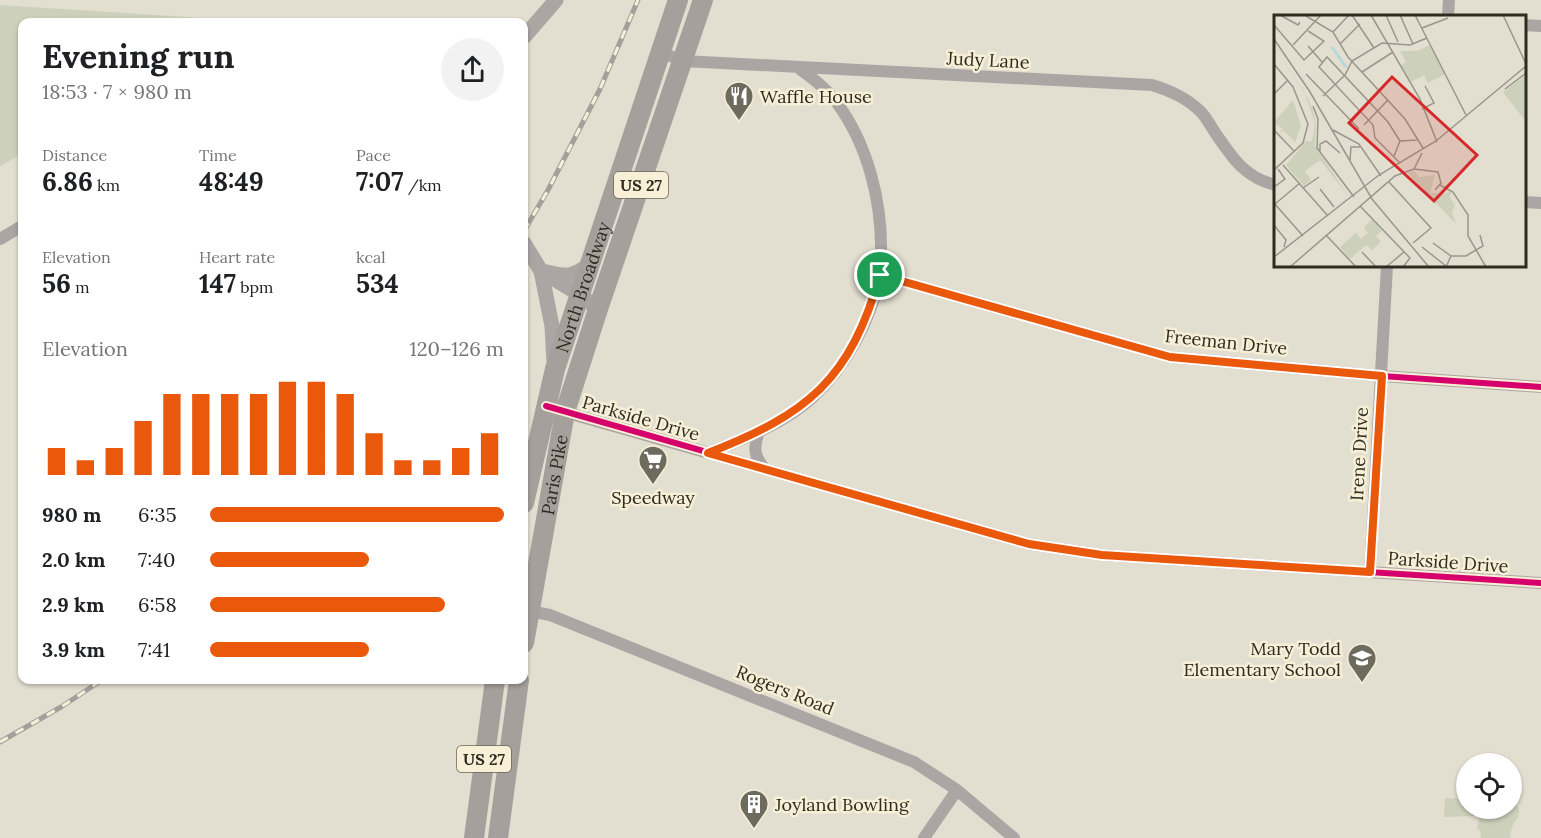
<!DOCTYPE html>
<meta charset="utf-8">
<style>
:root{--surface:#fff;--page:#f2f2f2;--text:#202124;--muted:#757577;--accent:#ea580c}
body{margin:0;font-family:Lora,serif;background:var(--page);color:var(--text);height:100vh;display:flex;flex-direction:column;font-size:22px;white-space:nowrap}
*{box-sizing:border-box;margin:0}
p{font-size:20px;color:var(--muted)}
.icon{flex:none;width:33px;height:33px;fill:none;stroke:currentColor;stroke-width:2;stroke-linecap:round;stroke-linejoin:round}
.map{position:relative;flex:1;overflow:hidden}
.side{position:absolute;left:18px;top:18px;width:510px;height:666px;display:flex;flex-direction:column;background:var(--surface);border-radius:12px;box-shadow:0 2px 4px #0004}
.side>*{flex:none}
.fabs{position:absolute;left:1456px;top:753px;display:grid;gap:12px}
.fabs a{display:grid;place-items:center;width:66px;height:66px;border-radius:50%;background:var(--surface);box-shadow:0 2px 4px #0004;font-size:30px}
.pin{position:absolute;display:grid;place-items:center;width:51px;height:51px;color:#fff;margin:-26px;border:3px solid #fff;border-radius:50%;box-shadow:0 2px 6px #0007}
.round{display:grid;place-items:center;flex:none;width:63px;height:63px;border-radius:32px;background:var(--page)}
.overview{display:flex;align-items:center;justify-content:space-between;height:102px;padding:0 24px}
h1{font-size:33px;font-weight:700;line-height:45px}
.metrics{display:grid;grid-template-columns:repeat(3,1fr);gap:9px;height:102px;padding:6px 24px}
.metrics div{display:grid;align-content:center}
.metrics b{font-size:26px;font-weight:700}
.metrics small{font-size:16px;font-weight:400}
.metrics p{font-size:16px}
.chart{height:168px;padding:12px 24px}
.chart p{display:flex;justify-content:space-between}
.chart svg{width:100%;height:108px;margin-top:6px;stroke:var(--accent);stroke-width:6}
ul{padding:0 24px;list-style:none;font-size:20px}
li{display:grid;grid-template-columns:96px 72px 1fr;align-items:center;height:45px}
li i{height:15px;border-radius:8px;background:var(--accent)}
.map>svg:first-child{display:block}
.green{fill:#cdd1bb}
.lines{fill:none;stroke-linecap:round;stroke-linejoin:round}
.minor{stroke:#aba6a4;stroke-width:12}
.tertiary{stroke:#aba6a4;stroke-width:15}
.trunk{stroke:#a5a09c;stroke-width:20}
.rail-casing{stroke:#a39f9a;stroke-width:5}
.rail{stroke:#f7efd6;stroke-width:3;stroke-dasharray:9;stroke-linecap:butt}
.cycleway-casing{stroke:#f7efd6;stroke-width:10}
.cycleway{stroke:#d6006c;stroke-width:6}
.route-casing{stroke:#fff;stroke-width:12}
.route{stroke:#ea580c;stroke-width:8}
.labels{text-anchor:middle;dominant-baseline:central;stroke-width:5;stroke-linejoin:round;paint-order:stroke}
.shield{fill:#f7efd6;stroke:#6a6657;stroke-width:1.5}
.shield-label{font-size:16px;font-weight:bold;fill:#2e2b21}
.street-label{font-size:18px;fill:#2e2b21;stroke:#f7efd6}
.poi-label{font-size:18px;fill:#2e2b21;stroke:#f7efd6;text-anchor:start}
.inset-river{fill:none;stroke:#b4d8dc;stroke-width:3}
.inset-road{fill:none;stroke:#9a968a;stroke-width:1.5}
.view{fill:#d62828;fill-opacity:0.15;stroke:#d62828;stroke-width:3}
.inset-edge{fill:none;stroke:#2e2b21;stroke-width:3}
</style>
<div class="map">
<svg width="1541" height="838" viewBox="0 0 1541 838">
<rect width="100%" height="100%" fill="#e2ded0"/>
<path class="green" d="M0,5L263,22H22V154L0,166Z
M1445,798L1467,799V808L1477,809L1476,816L1444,817Z
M1512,803L1518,806C1522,817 1515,819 1512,828C1510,831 1511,835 1510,838H1481L1480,830L1477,829L1481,809L1512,808Z"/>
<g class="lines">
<path class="minor" d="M1448,16L1449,0
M1524,25L1541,26
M660,52L683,61L1152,85C1171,91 1187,98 1201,112C1206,117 1210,125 1214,131C1231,156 1244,178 1276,185
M1524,202L1541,203
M0,239L22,226
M880,275L1170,357L1382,376L1541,387
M561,411L1029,544L1102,555L1541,583
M759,432C753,448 754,457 765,469
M708,453C744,439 783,424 812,398C846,367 871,320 880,276C881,269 881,261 881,253C882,202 868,145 837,103C827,89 814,79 800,69
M1370,572L1387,266
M524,610L550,615L914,762L957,790L1014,838
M924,838L957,790"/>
<path class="tertiary" d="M524,37L556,0
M524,243L541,271L552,326L554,362
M541,271L579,294L598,309
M547,272C567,277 572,277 589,265"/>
<g class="trunk">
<path id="s1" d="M524,503L555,369L678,0"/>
<path id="s2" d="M524,643L565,412L598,309L703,0"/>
<path d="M474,838L495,680"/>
<path d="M498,838L519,680"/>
</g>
<g class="rail-casing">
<path id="rail" d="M524,231L548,190L600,89L638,0
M0,742L61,707L102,680"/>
</g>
<use href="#rail" class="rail"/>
<g class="cycleway-casing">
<path id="cycleway" d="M880,275L1170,357L1382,376L1541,387
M546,406L1029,544L1102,555L1541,583"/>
</g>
<use href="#cycleway" class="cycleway"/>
</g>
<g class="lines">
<g class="route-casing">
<path id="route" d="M880,275L1170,357L1382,376L1370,572L1102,555L1029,544L708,453C808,414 850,380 880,275Z"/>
</g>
<use href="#route" class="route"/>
</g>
<defs>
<g id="restaurant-pin" transform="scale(1.5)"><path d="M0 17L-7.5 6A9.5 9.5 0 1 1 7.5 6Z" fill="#6d6a5e" stroke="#f7efd6"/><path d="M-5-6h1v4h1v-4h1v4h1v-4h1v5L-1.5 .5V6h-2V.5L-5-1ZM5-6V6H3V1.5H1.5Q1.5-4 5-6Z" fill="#fff"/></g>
<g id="supermarket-pin" transform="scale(1.5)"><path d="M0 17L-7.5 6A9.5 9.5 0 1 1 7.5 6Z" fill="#6d6a5e" stroke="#f7efd6"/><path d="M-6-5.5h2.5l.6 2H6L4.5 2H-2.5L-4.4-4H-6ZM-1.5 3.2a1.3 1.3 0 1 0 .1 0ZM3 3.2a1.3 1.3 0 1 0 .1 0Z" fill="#fff"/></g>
<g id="school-pin" transform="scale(1.5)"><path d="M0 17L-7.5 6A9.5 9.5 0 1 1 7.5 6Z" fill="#6d6a5e" stroke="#f7efd6"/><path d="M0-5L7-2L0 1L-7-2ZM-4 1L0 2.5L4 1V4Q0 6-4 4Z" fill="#fff"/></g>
<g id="building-pin" transform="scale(1.5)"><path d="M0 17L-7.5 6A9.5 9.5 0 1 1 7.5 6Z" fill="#6d6a5e" stroke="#f7efd6"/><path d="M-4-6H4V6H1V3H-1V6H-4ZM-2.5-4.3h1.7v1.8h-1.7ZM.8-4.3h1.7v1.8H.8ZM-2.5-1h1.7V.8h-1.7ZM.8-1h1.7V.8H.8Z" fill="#fff"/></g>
</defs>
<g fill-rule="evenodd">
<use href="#restaurant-pin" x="739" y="96"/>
<use href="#supermarket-pin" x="653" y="460"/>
<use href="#school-pin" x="1362" y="658"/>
<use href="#building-pin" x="754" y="804"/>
</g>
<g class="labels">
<g class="shield">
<rect x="614" y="172" width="54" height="26" rx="4.5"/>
<rect x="457" y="746" width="54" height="26" rx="4.5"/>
</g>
<g class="shield-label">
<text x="641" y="185">US 27</text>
<text x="484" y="759">US 27</text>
</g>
<g class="street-label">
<text transform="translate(988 60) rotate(3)">Judy Lane</text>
<text stroke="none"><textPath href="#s1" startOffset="224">North Broadway</textPath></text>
<text transform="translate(1226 342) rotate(6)">Freeman Drive</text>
<text transform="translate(641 418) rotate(16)">Parkside Drive</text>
<text transform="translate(1359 454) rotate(-87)">Irene Drive</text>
<text stroke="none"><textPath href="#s2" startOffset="171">Paris Pike</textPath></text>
<text transform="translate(1448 562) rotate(4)">Parkside Drive</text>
<text transform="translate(785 690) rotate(22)">Rogers Road</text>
</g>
<g class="poi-label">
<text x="760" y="96">Waffle House</text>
<text x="653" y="497" text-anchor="middle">Speedway</text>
<text x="1341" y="648" text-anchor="end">Mary Todd<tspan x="1341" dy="21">Elementary School</tspan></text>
<text x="775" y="804">Joyland Bowling</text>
</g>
</g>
<g transform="translate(1274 15)">
<rect width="252" height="252" fill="#e2ded0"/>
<path d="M156,30L171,59L154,68L150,60L137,67L127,50L132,47L126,36H143ZM0,32L31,78L39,95L42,108L41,131L75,182L46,145L31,156L37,165L30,171L12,150L32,126H38L41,108L31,79ZM252,60V107L229,77ZM19,85L27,111L21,127L10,116L5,118L9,114L0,107ZM140,155L145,162L161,160L156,178H173L174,175L178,178L175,181L181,190L178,198L182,209L134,158ZM98,204L108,216L102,221L107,227L98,235L92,230L76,244L66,232L82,218L87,224L94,218L90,212Z" fill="#cdd1bb"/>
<path class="inset-river" d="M58,32L72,52"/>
<path class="inset-road" d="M6,0L24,10L26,7M78,0L100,33M97,0L146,84L163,127M112,0L124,27M126,0L139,29M141,0L192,100M229,0L252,49M32,1L59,17L74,42L131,104L149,133M0,10L30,45L50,26L34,16M148,13L174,3M59,17L75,0M0,24L36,77L98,184L155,252M66,29L86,9M19,30L47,0M34,31L48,47M0,49L19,72L34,109L29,128L0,155M88,57L119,37M32,59L85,114M231,74L252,58M0,79L14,65M49,81L71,60L78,46L108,28L136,30L153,23M39,91L44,104L43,133L80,182M148,94L160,88L151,71M90,110L114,85M0,115L20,136M59,115L85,129L107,161M126,126L114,107L53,42L45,52L99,110L101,123L126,148M46,136V129L52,126L66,138M120,141L126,126L143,125M76,145L77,132H86M9,150L54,201M140,154L164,157L167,168L161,175M115,167L157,213L139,228M166,170L179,177L194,200V221L212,252M0,172L11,164L4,154M29,173L45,162M46,174L60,192M0,188L29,221M1,189L26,168M86,191L136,243L129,252M0,210L12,225L10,232M52,220L82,252M159,228L177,241M148,232L172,251M88,237L102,252M0,242L105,160L162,126L252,51M16,252L121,161L140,154L148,138M112,252L130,237M172,252L177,241H192L209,231L206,220"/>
<path class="view" d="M118,62L203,140L160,186L75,108Z"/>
<rect width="252" height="252" class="inset-edge"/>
</g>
</svg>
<div class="fabs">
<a><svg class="icon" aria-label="locate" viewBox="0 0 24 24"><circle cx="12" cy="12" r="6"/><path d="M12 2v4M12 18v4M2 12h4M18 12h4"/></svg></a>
</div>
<div class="pin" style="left:880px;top:275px;background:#1e9e55"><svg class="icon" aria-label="arrive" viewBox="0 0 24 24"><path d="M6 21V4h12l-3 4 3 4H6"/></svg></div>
<section class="side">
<div class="overview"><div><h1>Evening run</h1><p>18:53 · 7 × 980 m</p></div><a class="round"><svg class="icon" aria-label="share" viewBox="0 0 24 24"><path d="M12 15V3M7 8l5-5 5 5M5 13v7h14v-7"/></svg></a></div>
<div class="metrics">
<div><p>Distance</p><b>6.86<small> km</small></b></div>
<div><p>Time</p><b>48:49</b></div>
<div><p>Pace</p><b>7:07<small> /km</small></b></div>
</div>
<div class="metrics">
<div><p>Elevation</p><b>56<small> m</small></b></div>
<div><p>Heart rate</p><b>147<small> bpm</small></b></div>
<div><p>kcal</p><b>534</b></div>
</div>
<div class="chart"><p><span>Elevation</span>120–126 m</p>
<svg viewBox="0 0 160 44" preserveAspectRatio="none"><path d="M5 44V33M15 44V38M25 44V33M35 44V22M45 44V11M55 44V11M65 44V11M75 44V11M85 44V6M95 44V6M105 44V11M115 44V27M125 44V38M135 44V38M145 44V33M155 44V27"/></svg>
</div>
<ul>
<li><b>980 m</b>6:35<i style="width:100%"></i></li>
<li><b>2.0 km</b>7:40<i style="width:54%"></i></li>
<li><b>2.9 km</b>6:58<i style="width:80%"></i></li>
<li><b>3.9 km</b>7:41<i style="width:54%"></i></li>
</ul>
</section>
</div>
